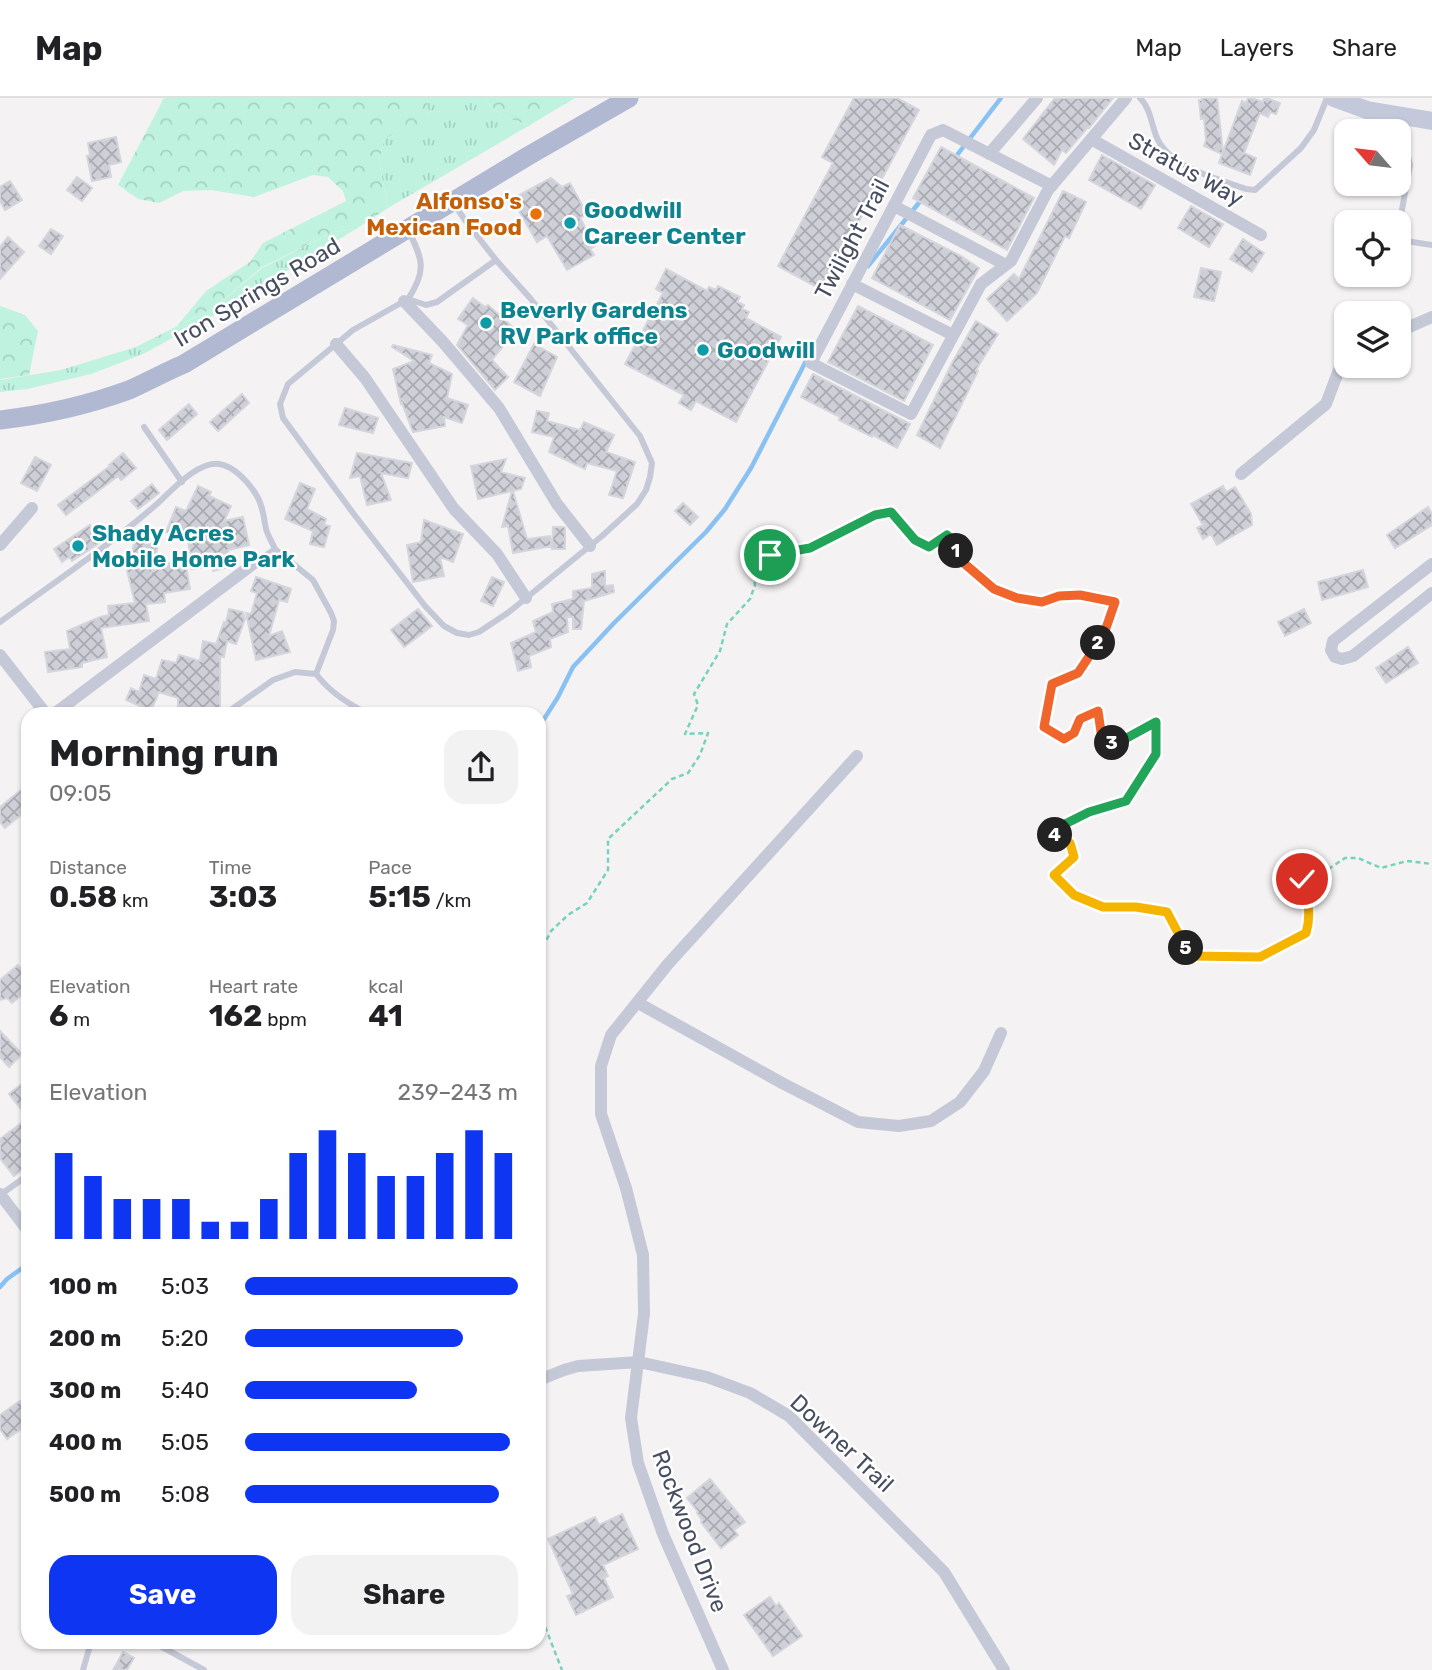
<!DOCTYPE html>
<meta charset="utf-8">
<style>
:root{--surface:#fff;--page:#f2f2f2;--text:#202124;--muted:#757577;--line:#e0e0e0;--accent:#0e36f2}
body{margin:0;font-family:Rubik,sans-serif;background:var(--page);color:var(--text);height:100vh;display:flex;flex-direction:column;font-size:26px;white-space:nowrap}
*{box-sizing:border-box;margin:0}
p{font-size:23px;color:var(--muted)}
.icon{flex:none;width:38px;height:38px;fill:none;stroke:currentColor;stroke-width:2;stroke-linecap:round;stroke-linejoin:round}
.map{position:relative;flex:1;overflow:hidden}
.side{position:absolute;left:21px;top:609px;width:525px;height:942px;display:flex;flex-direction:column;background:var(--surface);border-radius:21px;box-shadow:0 2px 5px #0004}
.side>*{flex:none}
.needle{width:46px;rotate:298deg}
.controls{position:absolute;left:1334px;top:21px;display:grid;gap:14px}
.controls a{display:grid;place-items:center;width:77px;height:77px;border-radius:14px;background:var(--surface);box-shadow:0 2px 5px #0004;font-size:35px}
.pin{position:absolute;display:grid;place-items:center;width:60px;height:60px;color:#fff;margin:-30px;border:4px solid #fff;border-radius:50%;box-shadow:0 2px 7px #0007}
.km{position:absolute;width:35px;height:35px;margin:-18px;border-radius:50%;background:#222;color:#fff;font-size:19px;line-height:35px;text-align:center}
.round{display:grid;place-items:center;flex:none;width:74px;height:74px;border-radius:21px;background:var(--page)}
.head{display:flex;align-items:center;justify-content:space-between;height:119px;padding:0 28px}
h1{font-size:38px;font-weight:700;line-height:52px}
.stats{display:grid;grid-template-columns:repeat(3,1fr);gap:10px;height:119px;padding:7px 28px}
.stats div{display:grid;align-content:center}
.stats b{font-size:30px;font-weight:700}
.stats small{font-size:19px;font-weight:400}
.stats p{font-size:19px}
.chart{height:196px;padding:14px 28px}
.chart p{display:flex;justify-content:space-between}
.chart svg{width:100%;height:126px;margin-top:7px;stroke:var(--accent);stroke-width:6}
.action{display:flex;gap:14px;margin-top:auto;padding:14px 28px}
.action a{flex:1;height:80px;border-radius:21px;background:var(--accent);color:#fff;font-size:28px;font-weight:700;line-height:80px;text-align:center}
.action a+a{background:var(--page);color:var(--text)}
ul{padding:0 28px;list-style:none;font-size:23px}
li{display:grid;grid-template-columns:112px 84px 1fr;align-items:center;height:52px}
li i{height:18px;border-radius:9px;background:var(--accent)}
header{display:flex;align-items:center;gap:42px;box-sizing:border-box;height:98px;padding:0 35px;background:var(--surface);border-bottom:2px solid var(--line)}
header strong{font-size:33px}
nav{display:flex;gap:38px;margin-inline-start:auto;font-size:24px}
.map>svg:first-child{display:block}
.grass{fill:url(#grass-tufts)}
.forest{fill:url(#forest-crowns)}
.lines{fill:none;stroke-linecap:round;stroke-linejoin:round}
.stream{stroke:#89c1f2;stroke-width:4.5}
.building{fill:url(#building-cross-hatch);stroke:#d5d6dd;stroke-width:2}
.path{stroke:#74d3bd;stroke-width:2.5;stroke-dasharray:5 3.5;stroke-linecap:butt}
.lane{stroke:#c5c9d7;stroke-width:6}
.street{stroke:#c5c9d7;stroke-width:12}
.secondary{stroke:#c3c9db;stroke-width:18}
.primary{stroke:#b0b8d2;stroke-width:19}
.split-1-casing{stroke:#fff;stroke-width:14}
.split-2-casing{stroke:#fff;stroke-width:14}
.split-3-casing{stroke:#fff;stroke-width:14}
.split-4-casing{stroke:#fff;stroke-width:14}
.split-5-casing{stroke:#fff;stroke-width:14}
.split-6-casing{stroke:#fff;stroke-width:14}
.split-1{stroke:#22a559;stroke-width:9}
.split-2{stroke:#f0652b;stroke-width:9}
.split-3{stroke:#f0652b;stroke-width:9}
.split-4{stroke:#22a559;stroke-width:9}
.split-5{stroke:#f5b400;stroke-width:9}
.split-6{stroke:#f5b400;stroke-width:9}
.food-dot{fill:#e8710a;stroke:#fff;stroke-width:2.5}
.culture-dot{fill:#0f9aa8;stroke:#fff;stroke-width:2.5}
.labels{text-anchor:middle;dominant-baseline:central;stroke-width:5;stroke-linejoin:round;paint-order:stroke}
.street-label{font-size:23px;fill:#484e61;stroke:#fff}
.food-label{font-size:23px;font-weight:bold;fill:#c56008;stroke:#fff;text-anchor:end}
.culture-label{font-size:23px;font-weight:bold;fill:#0d838f;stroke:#fff;text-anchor:start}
</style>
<header>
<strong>Map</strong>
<nav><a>Map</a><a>Layers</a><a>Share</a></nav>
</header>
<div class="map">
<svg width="1432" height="1572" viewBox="0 0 1432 1572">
<defs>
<pattern id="grass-tufts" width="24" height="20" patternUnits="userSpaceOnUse" patternTransform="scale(1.75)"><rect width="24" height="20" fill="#bff3e0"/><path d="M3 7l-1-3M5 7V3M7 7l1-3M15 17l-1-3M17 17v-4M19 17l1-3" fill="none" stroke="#a6d2c3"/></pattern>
<pattern id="forest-crowns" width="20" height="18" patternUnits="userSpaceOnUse" patternTransform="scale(1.75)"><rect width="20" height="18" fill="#bff3e0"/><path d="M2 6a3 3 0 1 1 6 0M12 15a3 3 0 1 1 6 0" fill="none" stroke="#a6d2c3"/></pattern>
<pattern id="building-cross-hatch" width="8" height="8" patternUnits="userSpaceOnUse" patternTransform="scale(1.75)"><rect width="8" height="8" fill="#cecfd7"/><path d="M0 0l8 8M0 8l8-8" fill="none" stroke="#a9aab2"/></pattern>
</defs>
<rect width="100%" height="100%" fill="#f4f2f2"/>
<path class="grass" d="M427,0H484C498,18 508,21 530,27L388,110L379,63L384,42L399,32L429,19Z
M356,131L209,220L143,256L91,276L27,291L0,294V282L61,272L136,249L215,209L262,170L333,134Z"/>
<path class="forest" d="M164,0H427L429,19L423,31L399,32L384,42L379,63L388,110L356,131L333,134L262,169L215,209L177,228L206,193L250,164L263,145L346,103L343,93L328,79L313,77L254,99L211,92L183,93L159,105L138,101L118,87Z
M484,0H575L530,27C508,21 498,18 484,0Z
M0,208L25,217L38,233L29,277L0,281Z"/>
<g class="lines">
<path class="stream" d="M954,61L1001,0
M868,168L922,101
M539,629L558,599L573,569L614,525L706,434L725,411L751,370L806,263
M0,1189L7,1181L28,1166"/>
</g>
<path class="building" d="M854,0H897L919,12L822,192L778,168L833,65L822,59Z
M1055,0H1113L1089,30L1088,29L1066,55L1062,52L1054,67L1023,41Z
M1202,0H1217L1223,54L1242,3L1246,5L1248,0H1252L1263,4L1264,0H1266L1280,5L1276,16L1270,14L1268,19L1260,15L1244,55L1256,60L1250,77L1219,65L1222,56L1204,48L1206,42L1204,21H1201L1199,2H1202Z
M116,39L121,64L109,67L111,79L92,83L87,58L90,57L88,45Z
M941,49L1034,100L1007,152L913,100Z
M1102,57L1155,87L1141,111L1089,82Z
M77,79L92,90L82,103L67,92Z
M551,80L562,89L570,85L587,116L580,120L595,148L590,151L594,157L567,172L547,138L537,144L512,101Z
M10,83L22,102L5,112L0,103V89Z
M1063,93L1086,104L1069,140L1065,138L1037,195L1007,223L987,201L1014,176L1019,181Z
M1191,108L1223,126L1209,149L1178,130Z
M900,127L961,158L979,170L950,222L872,180Z
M51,131L63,138L51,156L39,148Z
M8,139L24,154L0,181V149Z
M1243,141L1264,155L1252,174L1230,161Z
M1201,170L1221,174L1214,203L1194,199Z
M666,171L707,193L709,189L716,192L718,188L740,199L737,204L744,207L742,211L749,214L746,220L781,239L736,324L696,303L691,312L679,305L684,297L625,266L663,195L656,191Z
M473,200L485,209L488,207L516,232L492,262L508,279L495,292L457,247L468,227L458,221Z
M858,208L933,247L904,303L828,264Z
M976,223L998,236L976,272L978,273L940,350L917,337L952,265Z
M534,246L557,259L540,298L514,284Z
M393,247L432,257L429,265L452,276L447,300L468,307L462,325L444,319L445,328L413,334L402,305L401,306L393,271L414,263L392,249Z
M813,276L910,326L897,350L873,337L872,339L839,322L840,319L801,299Z
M242,296L249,305L218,333L210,324Z
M189,306L197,316L167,342L159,332Z
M345,310L378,320L373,335L339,327Z
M537,313L549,315L547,323L580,332L584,324L614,337L606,354L635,364L623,400L609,397L617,373L587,365L585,371L549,354L554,339L532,334Z
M123,355L136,370L121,382L118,378L66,417L58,407L110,368L109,367Z
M357,355L412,365L408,380L381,375L391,402L367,407L360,378L350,380Z
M35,359L51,367L37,393L21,385Z
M506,361L501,374L525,380L521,391L513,393L527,441L550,438L552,448L513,455L508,428L502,429L512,393L478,401L471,368Z
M300,385L315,391L307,411L326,421L324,427L330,428L324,449L310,446L313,433L285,421Z
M152,386L159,395L138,411L131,403Z
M198,388L211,394L209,398L231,408L224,423L243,419L249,447L228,452L232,468L213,473L212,468L192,471L188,442L166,434L176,409L186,413Z
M1223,388L1226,394L1235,389L1251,416L1252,427L1217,447L1211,436L1203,441L1197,430L1203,427L1191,406Z
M683,405L698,419L690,427L675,413Z
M1428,409L1432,416V427L1395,450L1387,437Z
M424,422L463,436L453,464L440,459L444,478L413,484L407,447L421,444Z
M90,427L101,444L72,463L69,459L62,464L54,451Z
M553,429H564L565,430V451H552Z
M135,442L158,447L152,474L170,465L172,470L186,467L190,491L164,495L165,504L146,506L149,523L101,530L107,559L82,565V569L48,574L45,554L70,551L67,533L100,519L109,517L108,508L135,505L124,460L130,462Z
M1363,472L1368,489L1322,502L1318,484Z
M605,473V488L613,487L614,494L584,503L581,531H573V519H567L568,534L550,541L551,549L529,558L531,569L518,573L511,545L536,534L533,523L553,514L552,506L573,501V493L592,490V476Z
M256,479L291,491L287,504L279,502L269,538L282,533L290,554L256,562L246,515L251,516L257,495L251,493Z
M492,479L504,484L493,508L481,503Z
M229,511L243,514L245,521L236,546L227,543L224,559L220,558V611L178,613V600L159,594L151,613L126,602L131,590L139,594L144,577L156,581L162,562L176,565L179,557L200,563L203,543L216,546L224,524L226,525Z
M418,511L432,528L404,549L391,532Z
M1304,511L1311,525L1285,538L1278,524Z
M1408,549L1418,565L1386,585L1376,570Z
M28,686V711L5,730L0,724V709Z
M18,867L28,880V892L12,905L7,900L0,902V882Z
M0,933L22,956L9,969L0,959Z
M28,981V1067L14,1078L0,1060V1041L28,1020L9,996Z
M20,1303L28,1315V1326L7,1341L0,1331V1317Z
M710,1381L745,1424L734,1432L738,1437L721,1450L701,1424L702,1422L697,1415L698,1414L687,1400Z
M622,1416L638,1451L603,1467L608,1478L604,1480L613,1499L576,1517L567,1498L573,1496L548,1441L595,1419L599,1427Z
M770,1499L776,1508L779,1505L802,1538L773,1558L744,1517Z
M123,1554L134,1560L127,1572H113Z"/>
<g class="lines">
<path class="path" d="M539,857L551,833L568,817L587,805L608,772V741L672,681L688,675L700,657L708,635L685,636L698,607L694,596L720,553L727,526L750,501L755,487L753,473L760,464L770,457L810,450L875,417L892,414L915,442L929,449L947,437L953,444L959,461L994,491L1017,500L1042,504L1059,498L1080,497L1115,504L1104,536L1078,575L1052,586L1044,629L1064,641L1074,635L1080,621L1098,613L1103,648L1123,642L1156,624V656L1126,703L1089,714L1053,732V736L1070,745L1074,759L1054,777L1074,797L1103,809H1136L1167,814L1191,858L1260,859L1306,835L1310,822L1302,781L1321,776L1345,760H1358L1381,770L1407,763L1432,766
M539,1513L562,1572"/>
<path class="lane" d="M1140,0C1151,11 1151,26 1157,40C1171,71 1217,80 1246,91L1255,92L1301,50L1314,32L1327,0
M1403,20L1404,40L1410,67L1400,123L1401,135L1406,143L1432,147
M454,106L467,125L496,162L530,200L640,338L652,365L650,379L646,392L637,406L602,438L509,514L479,534L469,537L457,535L444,528L425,508L353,415L283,320L280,306L288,286L353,232L408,201L426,207L437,204L496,162
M408,201C427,173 423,161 408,132
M144,329L182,384
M253,466L275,451L313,482L331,515L334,523L333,532L316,576C330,594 347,605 368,616
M0,524C53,485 108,449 158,405C172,392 198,363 219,366C235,368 251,387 258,400C263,409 264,421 266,431C268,438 272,444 275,451
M225,616L273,582L295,574L316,576
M0,1097L28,1077
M153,1544L204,1572
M83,1572L91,1544"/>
<path class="street" d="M1091,41L1261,137
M989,56L1037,0
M1052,88L943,32L931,37L811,265L911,316L981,186L1011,163L1048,92L1126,0
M894,108L1006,167
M852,186L953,237
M404,203L443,244L499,310L557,406L590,448
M1398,229L1407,230L1432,219
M336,246L365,280L454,411L497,456L526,500
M1241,376L1326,306L1346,253
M0,447L32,410
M1432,466L1333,543L1331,552L1335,559L1342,561L1353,558L1432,495
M0,557L46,616
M54,616L253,466
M638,905L782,985L858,1024L899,1028L931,1023L960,1004L984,973L1001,935
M0,1096L28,1133
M539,1282L564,1272L578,1268L639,1264L707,1279L750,1295L789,1318L944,1474L1004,1572
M723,1572L663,1436L638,1365L631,1320L644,1216L643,1157L626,1090L601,1016V968L611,937L668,866L857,658"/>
<path class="secondary" d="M1334,0L1367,12L1432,23"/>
<path class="primary" d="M0,322C43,317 88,307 129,292C147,284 165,274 184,266L528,58L629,0"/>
</g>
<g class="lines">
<g class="split-1-casing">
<path id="split-1" d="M770,457L810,450L875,417L891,414L915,442L929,449L947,437L953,444L956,453"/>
</g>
<g class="split-2-casing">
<path id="split-2" d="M956,453L959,461L994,491L1017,500L1042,504L1059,498L1080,497L1115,504L1104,536L1098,545"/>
</g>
<g class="split-3-casing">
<path id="split-3" d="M1098,545L1078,575L1052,586L1044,629L1064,641L1074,635L1080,621L1098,613L1103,648L1112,645"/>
</g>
<g class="split-4-casing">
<path id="split-4" d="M1055,737L1053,736V732L1089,714L1126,703L1156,656V624L1123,642L1112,645"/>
</g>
<g class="split-5-casing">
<path id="split-5" d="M1055,737L1070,745L1074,759L1054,777L1074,797L1103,809H1136L1167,814L1186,850"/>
</g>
<g class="split-6-casing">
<path id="split-6" d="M1186,850L1191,858L1260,859L1306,835C1312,815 1307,801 1302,781"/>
</g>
<use href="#split-1" class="split-1"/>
<use href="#split-2" class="split-2"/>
<use href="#split-3" class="split-3"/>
<use href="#split-4" class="split-4"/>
<use href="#split-5" class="split-5"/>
<use href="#split-6" class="split-6"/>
</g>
<circle class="food-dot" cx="536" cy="116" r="7"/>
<g class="culture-dot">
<circle cx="570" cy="125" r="7"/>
<circle cx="486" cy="225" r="7"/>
<circle cx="703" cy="252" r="7"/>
<circle cx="78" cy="448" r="7"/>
</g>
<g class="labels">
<g class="street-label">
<text transform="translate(1186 71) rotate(29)">Stratus Way</text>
<text transform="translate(852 141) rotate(-62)">Twilight Trail</text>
<text transform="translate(257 194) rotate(-31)">Iron Springs Road</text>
<text transform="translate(842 1345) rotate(43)">Downer Trail</text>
<text transform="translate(690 1433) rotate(69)">Rockwood Drive</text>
</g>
<g class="food-label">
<text x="522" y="103">Alfonso's<tspan x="522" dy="26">Mexican Food</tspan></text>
</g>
<g class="culture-label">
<text x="584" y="112">Goodwill<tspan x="584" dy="26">Career Center</tspan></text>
<text x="500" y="212">Beverly Gardens<tspan x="500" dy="26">RV Park office</tspan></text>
<text x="717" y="252">Goodwill</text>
<text x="92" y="435">Shady Acres<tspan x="92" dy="26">Mobile Home Park</tspan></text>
</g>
</g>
</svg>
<div class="controls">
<a><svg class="needle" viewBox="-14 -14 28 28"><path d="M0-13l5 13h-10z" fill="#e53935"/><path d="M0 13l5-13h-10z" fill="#757577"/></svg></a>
<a><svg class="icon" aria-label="locate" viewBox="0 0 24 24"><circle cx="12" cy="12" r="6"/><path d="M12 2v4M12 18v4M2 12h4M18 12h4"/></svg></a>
<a><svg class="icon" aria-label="layers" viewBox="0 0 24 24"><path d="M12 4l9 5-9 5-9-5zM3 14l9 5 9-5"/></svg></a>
</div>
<div class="pin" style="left:770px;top:457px;background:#1e9e55"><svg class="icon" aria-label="arrive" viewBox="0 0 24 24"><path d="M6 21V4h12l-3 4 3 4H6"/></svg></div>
<div class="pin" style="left:1302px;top:781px;background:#d93025"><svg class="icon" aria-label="check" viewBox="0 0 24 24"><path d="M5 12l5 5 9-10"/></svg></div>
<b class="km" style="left:956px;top:453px">1</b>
<b class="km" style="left:1098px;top:545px">2</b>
<b class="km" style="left:1112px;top:645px">3</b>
<b class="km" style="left:1055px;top:737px">4</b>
<b class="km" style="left:1186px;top:850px">5</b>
<section class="side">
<div class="head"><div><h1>Morning run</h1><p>09:05</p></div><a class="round"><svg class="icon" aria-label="share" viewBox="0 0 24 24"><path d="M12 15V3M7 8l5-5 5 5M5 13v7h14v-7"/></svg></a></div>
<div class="stats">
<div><p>Distance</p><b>0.58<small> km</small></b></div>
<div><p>Time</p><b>3:03</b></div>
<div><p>Pace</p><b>5:15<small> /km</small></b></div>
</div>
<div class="stats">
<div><p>Elevation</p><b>6<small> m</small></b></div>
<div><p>Heart rate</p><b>162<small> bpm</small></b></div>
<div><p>kcal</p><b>41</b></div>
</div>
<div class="chart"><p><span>Elevation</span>239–243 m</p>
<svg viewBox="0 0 160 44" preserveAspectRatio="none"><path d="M5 44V14M15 44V22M25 44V30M35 44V30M45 44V30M55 44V38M65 44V38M75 44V30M85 44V14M95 44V6M105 44V14M115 44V22M125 44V22M135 44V14M145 44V6M155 44V14"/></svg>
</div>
<ul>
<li><b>100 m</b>5:03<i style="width:100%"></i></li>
<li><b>200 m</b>5:20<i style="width:80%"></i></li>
<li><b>300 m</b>5:40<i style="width:63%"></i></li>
<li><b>400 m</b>5:05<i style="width:97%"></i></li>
<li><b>500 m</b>5:08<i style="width:93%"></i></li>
</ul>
<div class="action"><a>Save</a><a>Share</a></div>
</section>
</div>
